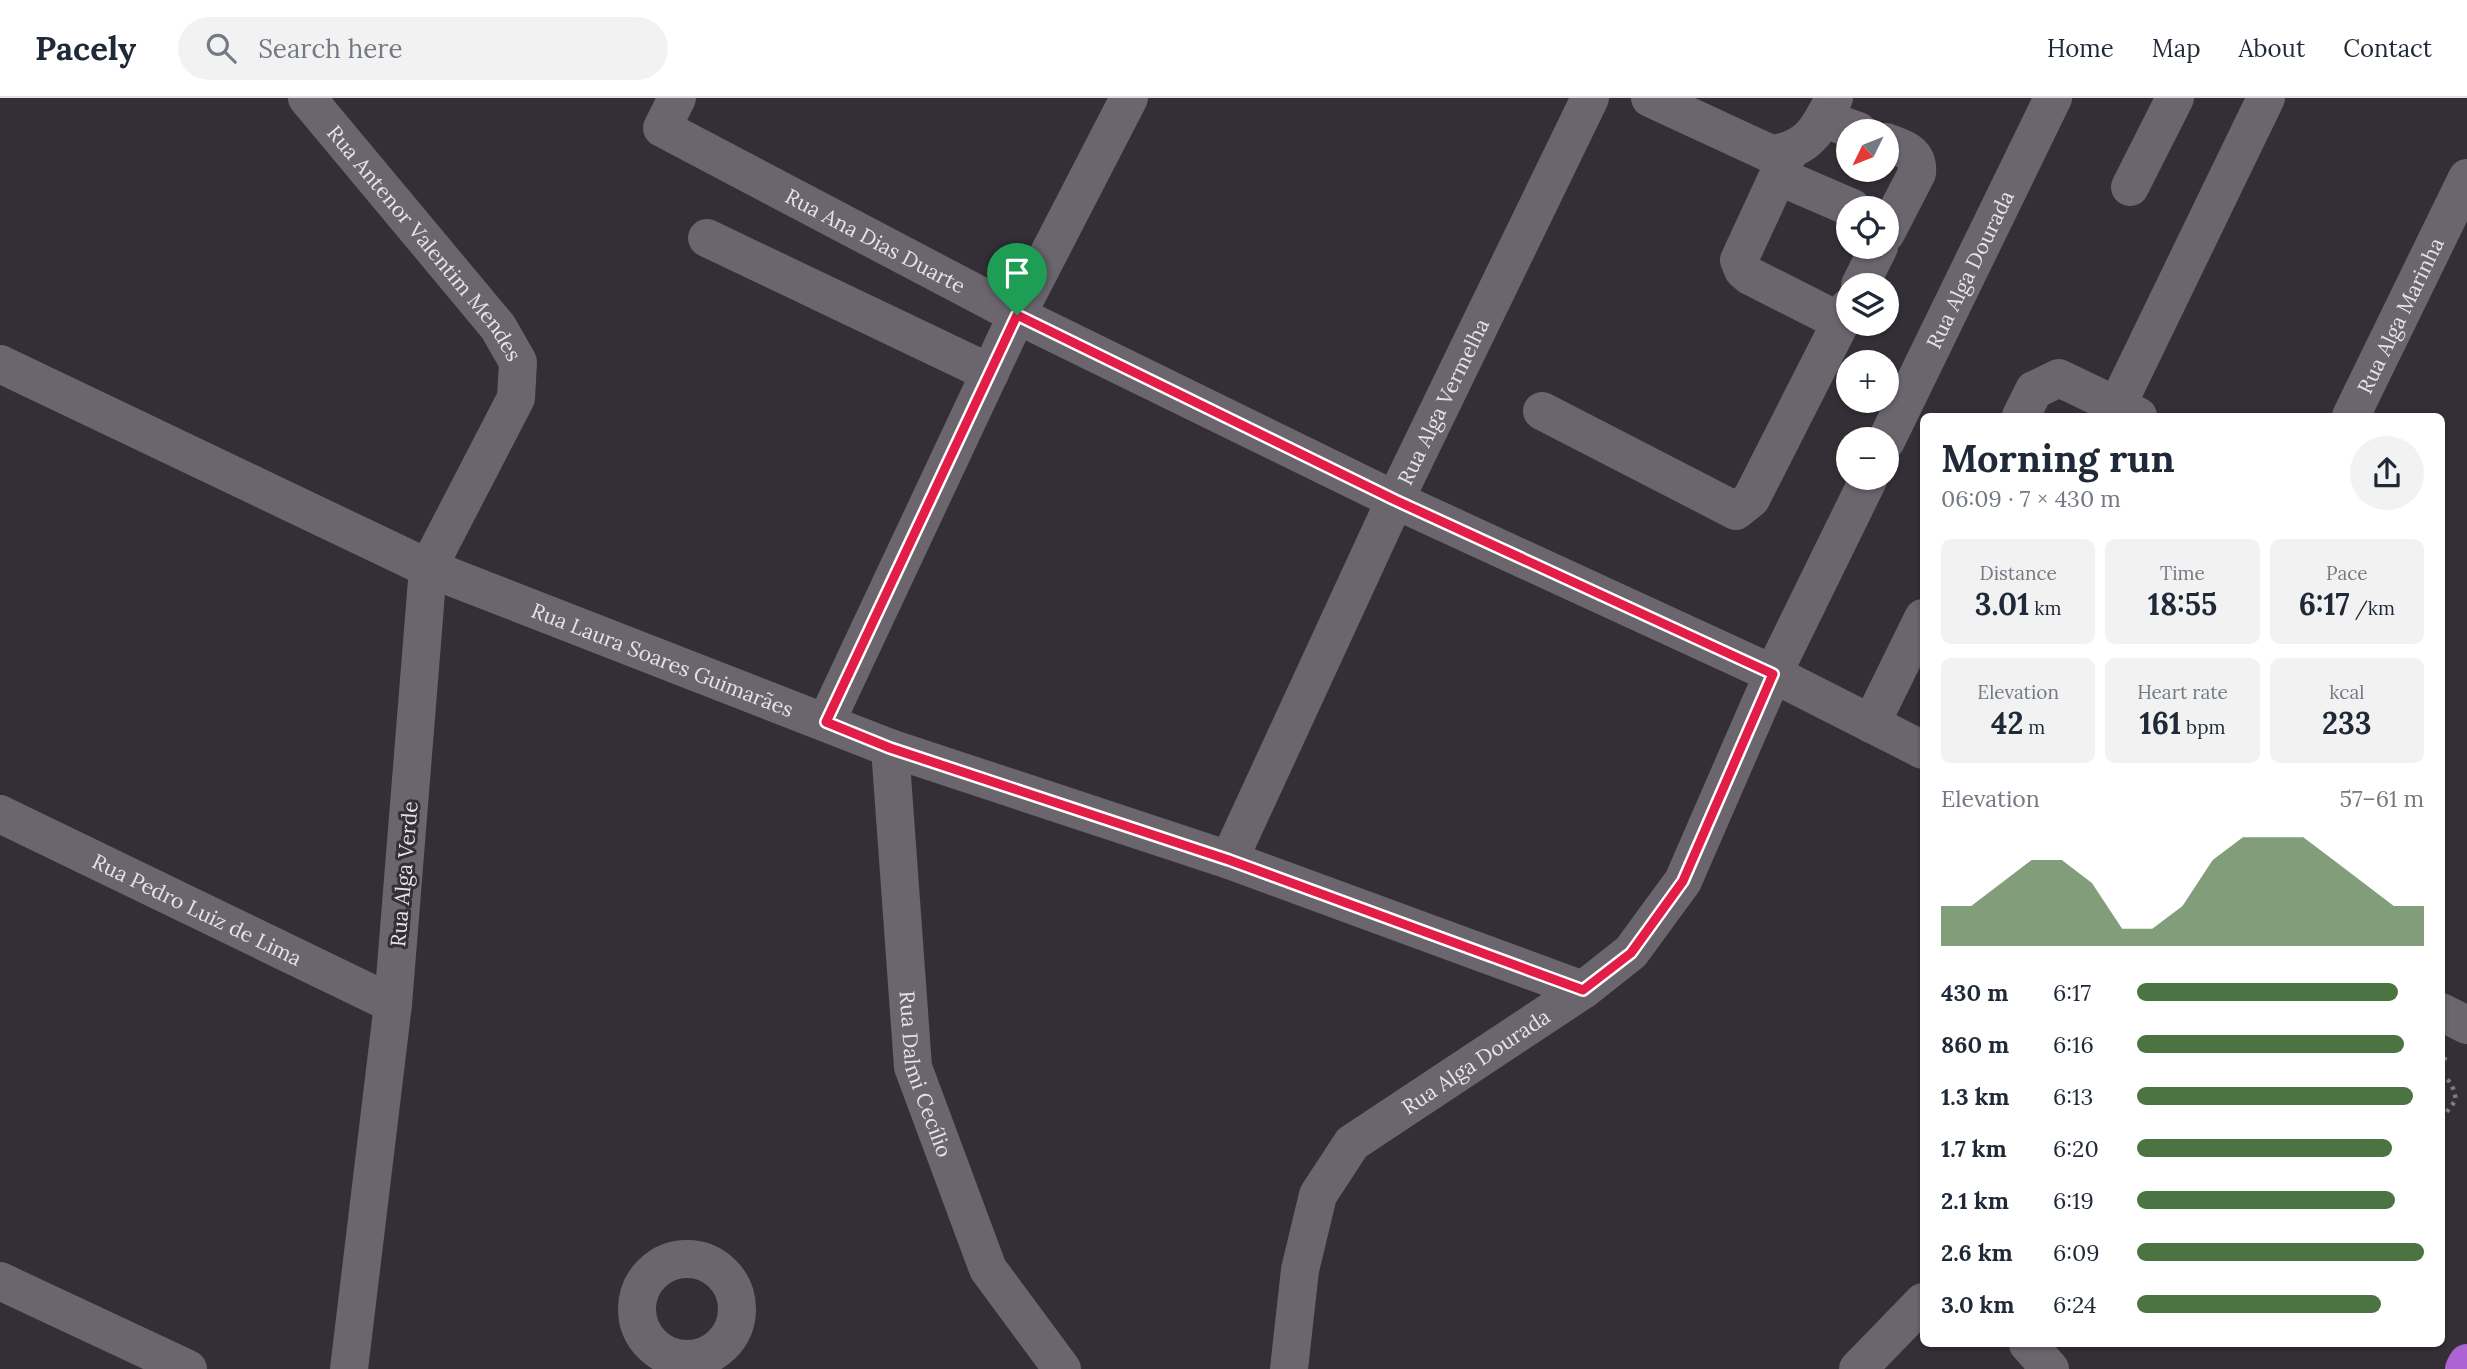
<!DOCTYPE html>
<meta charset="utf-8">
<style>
:root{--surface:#fff;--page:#f2f2f3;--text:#1f2937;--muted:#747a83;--line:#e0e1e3;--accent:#4c7442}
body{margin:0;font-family:Lora,serif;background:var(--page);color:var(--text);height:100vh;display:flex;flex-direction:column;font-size:26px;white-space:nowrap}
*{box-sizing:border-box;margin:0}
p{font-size:23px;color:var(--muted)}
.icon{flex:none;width:38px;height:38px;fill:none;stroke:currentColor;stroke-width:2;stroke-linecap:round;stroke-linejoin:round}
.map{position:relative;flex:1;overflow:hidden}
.side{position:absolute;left:1920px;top:315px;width:525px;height:934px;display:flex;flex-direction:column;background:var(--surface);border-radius:10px;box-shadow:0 2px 5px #0004}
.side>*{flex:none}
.needle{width:46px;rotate:227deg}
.controls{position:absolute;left:1836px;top:21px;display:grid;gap:14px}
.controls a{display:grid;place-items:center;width:63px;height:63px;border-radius:50%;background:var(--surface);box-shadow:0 2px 5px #0004;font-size:35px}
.pin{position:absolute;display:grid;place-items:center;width:60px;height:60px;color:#fff;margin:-72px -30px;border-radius:50% 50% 50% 0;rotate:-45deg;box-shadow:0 0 7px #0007}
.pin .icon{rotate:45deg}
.round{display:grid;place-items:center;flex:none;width:74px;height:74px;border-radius:37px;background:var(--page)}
.head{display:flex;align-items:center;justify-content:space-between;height:119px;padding:0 21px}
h1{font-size:38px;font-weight:700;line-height:52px}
.figures{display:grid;grid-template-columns:repeat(3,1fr);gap:10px;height:119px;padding:7px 21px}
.figures div{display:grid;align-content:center;border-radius:10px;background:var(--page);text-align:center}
.figures b{font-size:30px;font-weight:700}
.figures small{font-size:19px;font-weight:400}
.figures p{font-size:19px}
.chart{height:196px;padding:14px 21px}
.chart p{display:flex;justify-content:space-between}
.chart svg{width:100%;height:126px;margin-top:7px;fill:var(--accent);opacity:.7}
ul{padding:0 21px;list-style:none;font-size:23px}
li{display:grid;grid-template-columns:112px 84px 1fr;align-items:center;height:52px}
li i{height:18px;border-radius:9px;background:var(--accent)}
header{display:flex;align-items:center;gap:42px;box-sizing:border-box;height:98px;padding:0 35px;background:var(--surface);border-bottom:2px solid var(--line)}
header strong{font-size:33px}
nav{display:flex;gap:38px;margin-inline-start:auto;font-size:24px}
.search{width:490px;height:63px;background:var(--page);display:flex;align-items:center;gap:18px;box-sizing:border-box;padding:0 24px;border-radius:38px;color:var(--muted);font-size:26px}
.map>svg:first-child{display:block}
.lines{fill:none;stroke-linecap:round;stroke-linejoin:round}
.path{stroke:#7d7980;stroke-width:4.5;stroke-dasharray:3.5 5;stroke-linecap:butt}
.minor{stroke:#6b656e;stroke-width:38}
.highway{stroke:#ac64d4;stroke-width:38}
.route-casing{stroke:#fff;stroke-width:14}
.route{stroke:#e11d48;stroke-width:9}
.labels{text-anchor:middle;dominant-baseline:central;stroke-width:6;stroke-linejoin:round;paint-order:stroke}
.street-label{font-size:21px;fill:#e6e3e8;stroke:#342f37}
</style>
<header>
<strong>Pacely</strong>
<div class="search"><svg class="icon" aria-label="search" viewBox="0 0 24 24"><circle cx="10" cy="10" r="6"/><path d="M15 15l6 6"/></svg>Search here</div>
<nav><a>Home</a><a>Map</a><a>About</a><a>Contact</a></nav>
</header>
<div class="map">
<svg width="2467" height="1271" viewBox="0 0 2467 1271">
<rect width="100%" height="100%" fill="#342f37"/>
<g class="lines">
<path class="path" d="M2441,970L2446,958
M2441,976C2451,983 2454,990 2456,1002L2441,1021"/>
<g class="minor">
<path id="s1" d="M307,0L498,229L518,264L516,300L428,470L393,906L349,1271"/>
<path id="s2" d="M677,0L662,30L1017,217L1395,402L1773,576L1923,652"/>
<path d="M1650,0L1771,56C1808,52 1819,31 1834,0"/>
<path d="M1824,21L1858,33"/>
<path d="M1886,44C1903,50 1919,54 1917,75L1886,135"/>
<path d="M1789,54L1739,162L1743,172L1750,178L1841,224"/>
<path d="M1778,78L1852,110"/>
<path d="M2130,89L2175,0"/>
<path d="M707,140L990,275"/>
<path d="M1860,187L1879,149"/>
<path id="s3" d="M0,266L428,470L890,650L1229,762L1583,892"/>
<path d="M1542,313L1736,413L1751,401L1848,210"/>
<path d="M2021,318L2034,292L2059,280L2138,318"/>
<path d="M2112,318L2266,0"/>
<path id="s4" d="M2351,318L2467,80"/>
<path id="s5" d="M1886,343L2053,0"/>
<path d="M826,624L1017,217L1129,0"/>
<path d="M1871,626L1923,520"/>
<path id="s6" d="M890,650L913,969L988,1171L1062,1271"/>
<path id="s7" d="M0,716L393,906"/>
<path id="s8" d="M1229,762L1395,402L1590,0"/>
<path d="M2441,914L2467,927"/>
<circle cx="687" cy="1211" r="50"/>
<path d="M0,1183L188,1271"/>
<path d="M2028,1246L2050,1271"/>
<path id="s9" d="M1289,1271L1300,1172L1318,1097L1352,1045L1583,892L1631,854L1683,783L1773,576L1869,380"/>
<path d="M1858,1271L1923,1204"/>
</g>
<path class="highway" d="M2464,1271L2467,1265"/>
</g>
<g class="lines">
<g class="route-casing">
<path id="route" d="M1017,217L1395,402L1773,576L1683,783L1631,855L1583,892L1229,762L890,650L826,624Z"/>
</g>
<use href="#route" class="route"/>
</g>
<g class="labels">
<g class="street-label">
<text stroke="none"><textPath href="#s2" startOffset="275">Rua Ana Dias Duarte</textPath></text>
<text stroke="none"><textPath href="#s1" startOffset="187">Rua Antenor Valentim Mendes</textPath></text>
<text stroke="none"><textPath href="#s5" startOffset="191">Rua Alga Dourada</textPath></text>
<text stroke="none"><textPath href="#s4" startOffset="112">Rua Alga Marinha</textPath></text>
<text stroke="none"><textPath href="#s8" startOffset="506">Rua Alga Vermelha</textPath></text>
<text stroke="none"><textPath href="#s3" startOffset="726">Rua Laura Soares Guimarães</textPath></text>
<text transform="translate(404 776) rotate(-85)">Rua Alga Verde</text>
<text stroke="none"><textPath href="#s7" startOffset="219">Rua Pedro Luiz de Lima</textPath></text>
<text stroke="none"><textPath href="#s9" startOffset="387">Rua Alga Dourada</textPath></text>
<text stroke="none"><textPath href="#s6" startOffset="329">Rua Dalmi Cecílio</textPath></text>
</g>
</g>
</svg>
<div class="controls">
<a><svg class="needle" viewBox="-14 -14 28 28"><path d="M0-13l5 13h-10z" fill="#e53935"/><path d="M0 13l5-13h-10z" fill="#747a83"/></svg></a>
<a><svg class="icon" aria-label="locate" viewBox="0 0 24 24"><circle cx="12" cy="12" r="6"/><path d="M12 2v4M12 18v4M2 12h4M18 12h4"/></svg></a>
<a><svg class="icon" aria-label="layers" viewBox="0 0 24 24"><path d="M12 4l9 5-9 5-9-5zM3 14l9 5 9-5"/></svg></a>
<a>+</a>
<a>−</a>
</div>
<div class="pin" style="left:1017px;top:217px;background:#1e9e55"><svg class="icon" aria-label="arrive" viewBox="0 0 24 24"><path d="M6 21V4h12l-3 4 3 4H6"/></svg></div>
<section class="side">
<div class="head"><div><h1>Morning run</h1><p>06:09 · 7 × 430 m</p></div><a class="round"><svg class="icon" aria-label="share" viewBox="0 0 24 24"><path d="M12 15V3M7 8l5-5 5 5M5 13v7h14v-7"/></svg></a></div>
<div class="figures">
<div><p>Distance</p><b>3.01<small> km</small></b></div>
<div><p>Time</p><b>18:55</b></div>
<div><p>Pace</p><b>6:17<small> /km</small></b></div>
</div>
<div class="figures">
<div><p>Elevation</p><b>42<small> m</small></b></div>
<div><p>Heart rate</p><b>161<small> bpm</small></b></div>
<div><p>kcal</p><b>233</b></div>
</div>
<div class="chart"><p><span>Elevation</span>57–61 m</p>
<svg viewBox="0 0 160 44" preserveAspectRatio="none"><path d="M0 44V30L10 30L20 22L30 14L40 14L50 22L60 38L70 38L80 30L90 14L100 6L110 6L120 6L130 14L140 22L150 30L160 30V44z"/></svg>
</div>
<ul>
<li><b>430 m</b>6:17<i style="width:91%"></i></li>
<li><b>860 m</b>6:16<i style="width:93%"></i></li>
<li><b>1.3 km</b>6:13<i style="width:96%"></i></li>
<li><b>1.7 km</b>6:20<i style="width:89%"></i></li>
<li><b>2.1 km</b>6:19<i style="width:90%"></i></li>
<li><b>2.6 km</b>6:09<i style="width:100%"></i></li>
<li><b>3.0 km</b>6:24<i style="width:85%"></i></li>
</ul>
</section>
</div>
